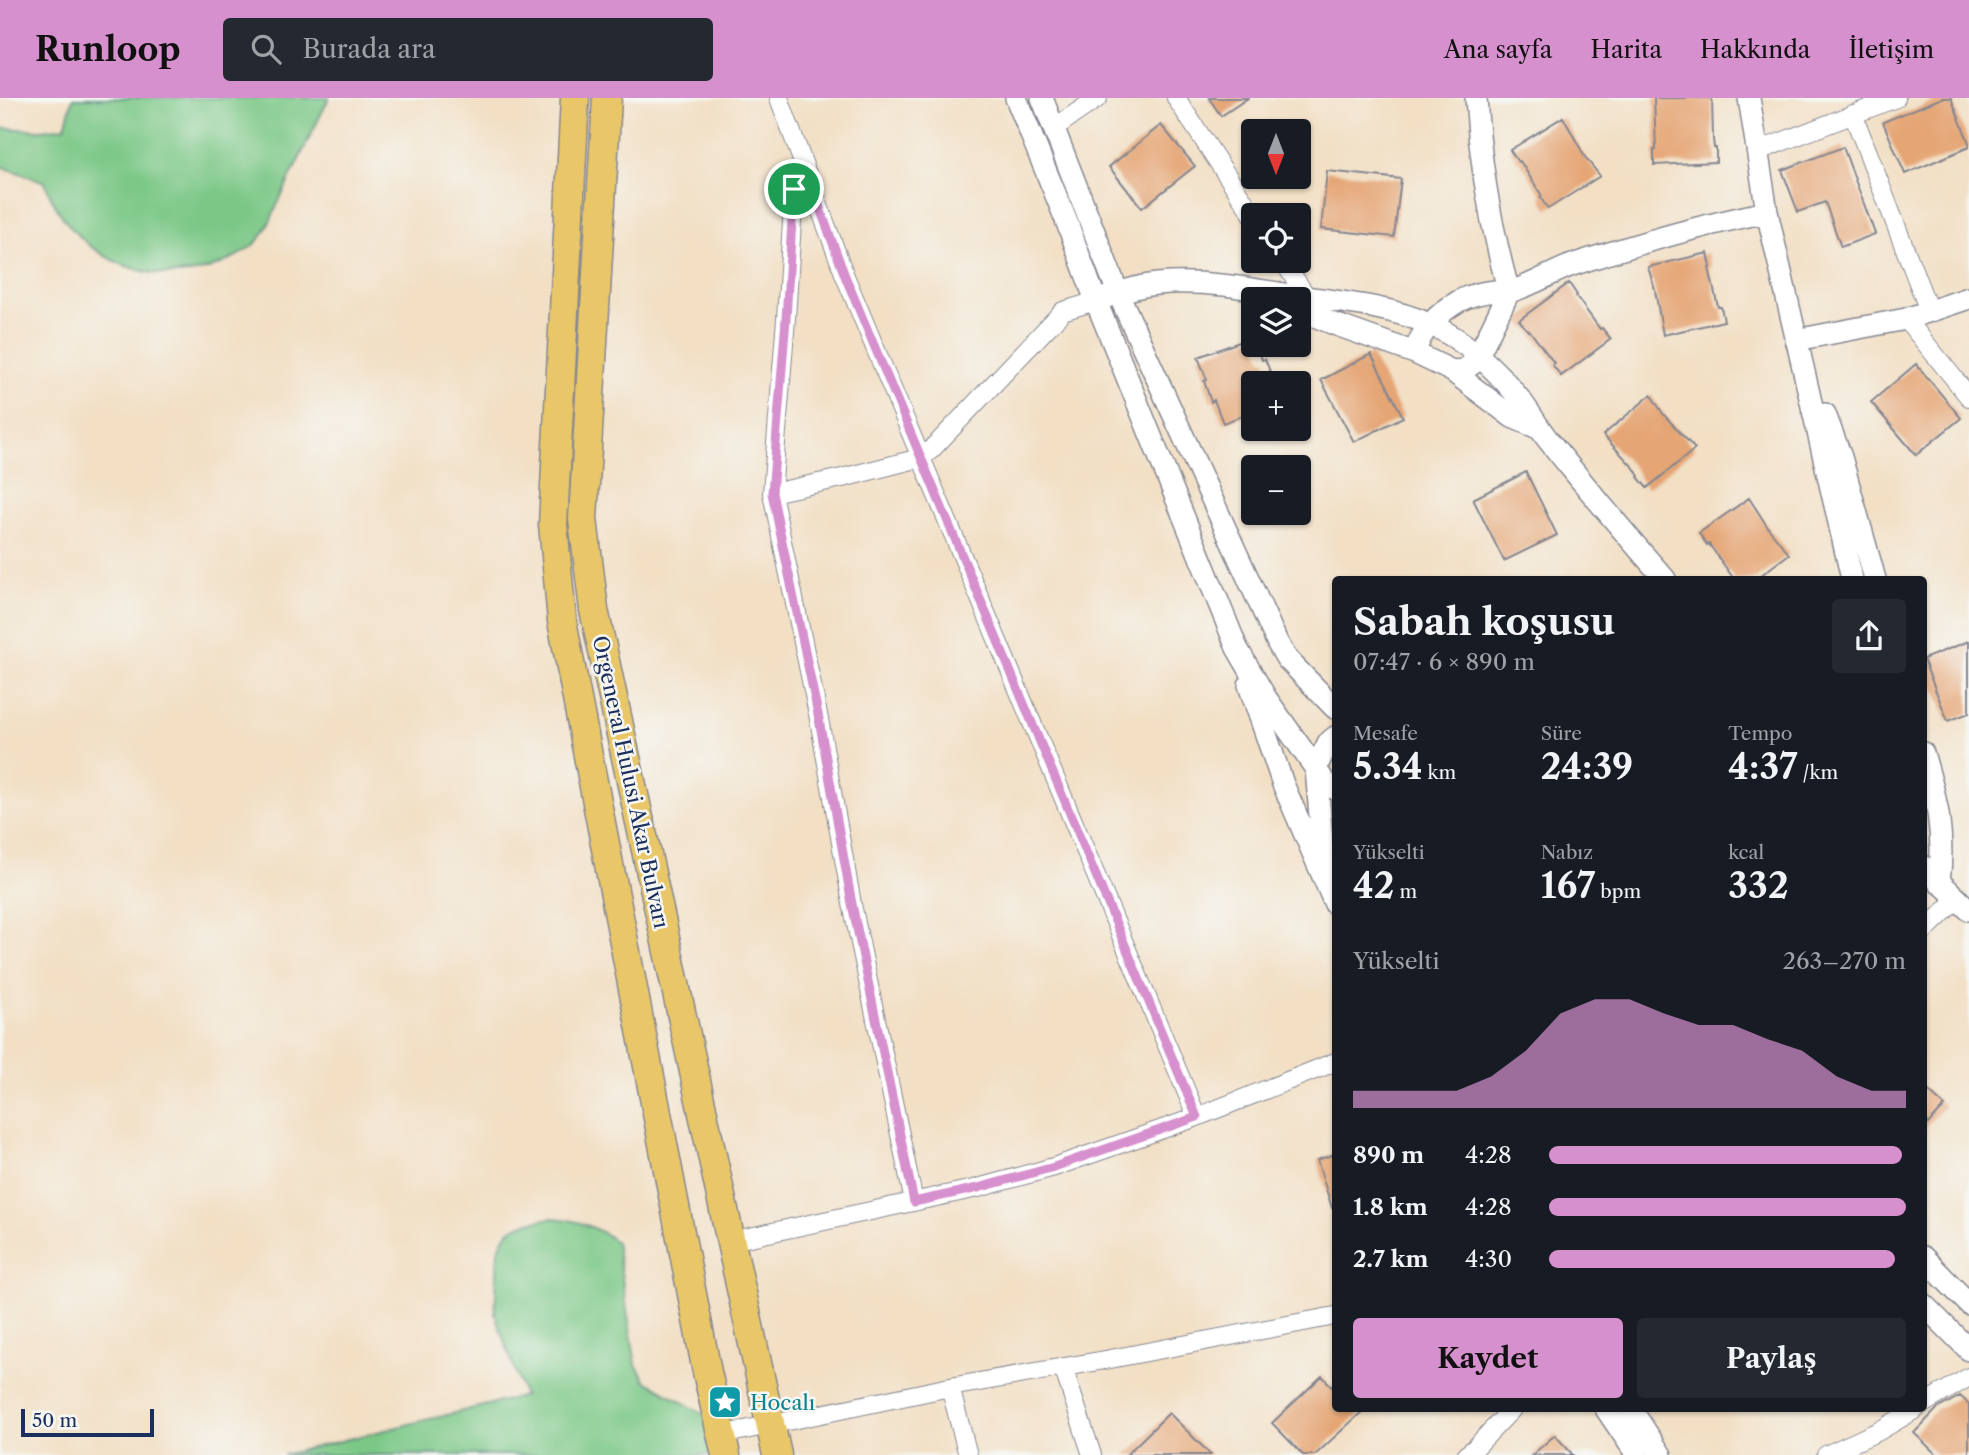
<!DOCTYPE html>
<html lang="tr">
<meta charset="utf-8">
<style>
:root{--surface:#171b24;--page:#242831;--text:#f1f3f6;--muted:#9ea1a6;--accent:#d690ce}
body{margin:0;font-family:"Libre Caslon Text",serif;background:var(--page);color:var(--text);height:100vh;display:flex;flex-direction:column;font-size:26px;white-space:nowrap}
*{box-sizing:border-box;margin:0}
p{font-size:23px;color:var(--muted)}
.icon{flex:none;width:38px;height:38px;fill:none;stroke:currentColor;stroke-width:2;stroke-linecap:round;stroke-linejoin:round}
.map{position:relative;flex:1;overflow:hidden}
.details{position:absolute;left:1332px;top:478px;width:595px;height:836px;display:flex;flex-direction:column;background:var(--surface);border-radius:7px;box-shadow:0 2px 5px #0004}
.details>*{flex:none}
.needle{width:46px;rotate:180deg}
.buttons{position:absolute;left:1241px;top:21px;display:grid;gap:14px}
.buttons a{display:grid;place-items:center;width:70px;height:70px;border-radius:7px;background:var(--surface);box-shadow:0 2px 5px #0004;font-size:35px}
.scale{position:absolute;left:21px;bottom:18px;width:133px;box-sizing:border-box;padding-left:7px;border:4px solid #1b2f5e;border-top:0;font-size:19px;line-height:24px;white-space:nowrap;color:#1b2f5e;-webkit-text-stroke:5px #f6f6f2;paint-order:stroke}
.pin{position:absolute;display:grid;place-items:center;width:60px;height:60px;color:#fff;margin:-30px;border:4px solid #fff;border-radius:50%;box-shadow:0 2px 7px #0007}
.round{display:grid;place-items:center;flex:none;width:74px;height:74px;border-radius:7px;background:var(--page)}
.head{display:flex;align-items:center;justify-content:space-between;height:119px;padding:0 21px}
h1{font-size:38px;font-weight:700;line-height:52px}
.figures{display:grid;grid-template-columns:repeat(3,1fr);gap:10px;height:119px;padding:7px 21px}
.figures div{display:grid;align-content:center}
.figures b{font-size:35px;font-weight:700}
.figures small{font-size:19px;font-weight:400}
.figures p{font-size:19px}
.chart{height:196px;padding:14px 21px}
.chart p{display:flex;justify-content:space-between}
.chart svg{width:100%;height:126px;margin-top:7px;fill:var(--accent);opacity:.7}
.cta{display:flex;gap:14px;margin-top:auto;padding:14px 21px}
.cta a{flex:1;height:80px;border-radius:7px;background:var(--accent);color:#111;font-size:28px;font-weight:700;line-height:80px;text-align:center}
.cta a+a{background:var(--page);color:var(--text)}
ul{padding:0 21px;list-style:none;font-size:23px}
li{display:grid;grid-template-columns:112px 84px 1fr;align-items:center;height:52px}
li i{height:18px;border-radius:9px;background:var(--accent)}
header{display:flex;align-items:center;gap:42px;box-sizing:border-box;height:98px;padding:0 35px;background:var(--accent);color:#111}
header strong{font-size:33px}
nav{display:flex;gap:38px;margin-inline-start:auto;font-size:24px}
.search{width:490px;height:63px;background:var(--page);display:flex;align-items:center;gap:18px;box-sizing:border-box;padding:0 24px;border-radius:7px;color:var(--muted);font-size:26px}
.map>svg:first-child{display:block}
.green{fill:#7ac786;stroke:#4a7b72;stroke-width:2}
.building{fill:#e5a574}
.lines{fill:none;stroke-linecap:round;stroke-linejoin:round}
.minor-casing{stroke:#868791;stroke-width:20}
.tertiary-casing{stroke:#868791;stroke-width:24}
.primary-casing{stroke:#868791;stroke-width:31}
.minor{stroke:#fff;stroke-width:18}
.tertiary{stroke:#fff;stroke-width:21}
.primary{stroke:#e9c769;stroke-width:28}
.route-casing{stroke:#fff;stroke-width:14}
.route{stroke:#d690ce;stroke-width:9}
.labels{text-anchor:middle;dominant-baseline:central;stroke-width:5;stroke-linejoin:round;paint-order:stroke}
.street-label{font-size:21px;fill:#1b2f5e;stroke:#f6f6f2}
.culture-label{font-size:21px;fill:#0d838f;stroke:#f6f6f2;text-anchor:start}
</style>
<header>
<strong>Runloop</strong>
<div class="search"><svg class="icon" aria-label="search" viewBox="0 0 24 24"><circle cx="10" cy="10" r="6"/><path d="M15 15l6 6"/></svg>Burada ara</div>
<nav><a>Ana sayfa</a><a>Harita</a><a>Hakkında</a><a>İletişim</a></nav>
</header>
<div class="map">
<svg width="1969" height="1357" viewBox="0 0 1969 1357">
<rect width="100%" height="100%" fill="#f6f6f2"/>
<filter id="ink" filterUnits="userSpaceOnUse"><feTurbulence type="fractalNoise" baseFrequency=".0143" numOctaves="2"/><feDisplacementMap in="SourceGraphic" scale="14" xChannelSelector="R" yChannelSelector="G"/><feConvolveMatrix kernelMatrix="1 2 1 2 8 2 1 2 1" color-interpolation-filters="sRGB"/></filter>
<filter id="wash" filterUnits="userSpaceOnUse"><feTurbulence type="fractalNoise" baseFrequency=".00686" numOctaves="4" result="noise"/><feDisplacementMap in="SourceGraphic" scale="28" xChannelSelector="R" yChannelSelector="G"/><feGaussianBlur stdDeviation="1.57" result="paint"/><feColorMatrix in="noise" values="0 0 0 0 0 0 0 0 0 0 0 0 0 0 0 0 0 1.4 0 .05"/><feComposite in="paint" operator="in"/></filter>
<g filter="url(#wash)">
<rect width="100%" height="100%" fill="#f2dfc4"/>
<path class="green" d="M73,0H329C312,34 296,67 280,101C274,113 269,129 261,139C252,151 234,160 221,166C150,197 68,155 45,84L0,68V30L41,32L65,29Z
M551,1120C576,1121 596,1128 616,1144L636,1267L646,1283L708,1319L716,1357H283L524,1298L495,1216L498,1153L506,1136L513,1130L525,1125Z"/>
<g id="blocks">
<path class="building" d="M1209,0H1248L1221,18Z
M1654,0H1712L1713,41L1714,50H1716V64L1654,67V52H1656Z
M1942,0H1951L1969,45V49L1905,76L1883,24Z
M1563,19L1585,59L1600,78L1548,111L1540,99L1542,98L1520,63L1518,64L1510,52Z
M1161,27L1195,68L1142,110L1109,69Z
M1843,49L1875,136L1841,149L1825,104L1798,114L1782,72Z
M1327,73L1401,81L1394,139L1321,131Z
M1708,155L1711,169L1709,170L1718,209H1721L1724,223L1663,237L1655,192L1648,169Z
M1569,185L1577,197L1576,198L1600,231L1602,230L1611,241L1561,278L1552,266L1554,265L1529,232L1528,233L1519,222Z
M1253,239V247H1257L1262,262L1265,261L1273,281L1262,285H1253V314L1223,325L1214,302L1211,304L1204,283L1207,282L1198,259Z
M1371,256L1403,319L1354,344L1321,282Z
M1916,266L1961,320L1916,357L1871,304Z
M1651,297L1664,317L1695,351L1647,390L1638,379L1639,378L1634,370L1603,337Z
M1526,374L1557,437L1504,463L1473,401Z
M1749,400L1769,431L1789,456L1756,481H1734L1709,446L1707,447L1699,435Z
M1969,543V615L1948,623L1923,561Z
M1923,988L1945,1008L1923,1031Z
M1335,1056V1109L1332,1110L1317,1062Z
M1322,1278L1335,1292V1311H1365L1315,1357H1303L1272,1325Z
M1960,1298L1969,1306V1357H1937L1914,1335L1937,1311Z
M1169,1315L1211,1357H1126Z
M1555,1337L1573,1357H1532Z"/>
</g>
</g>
<g filter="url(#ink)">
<use href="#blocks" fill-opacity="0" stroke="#868791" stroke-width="2"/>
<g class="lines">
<g class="minor-casing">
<path id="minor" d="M779,0L845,178L1197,1019
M1176,0L1253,117
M1853,16L1929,213
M1054,30L1098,0
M1758,53L1896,0
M808,78L798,84L794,91L786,221L772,395L819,621L852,806L914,1104
M1283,163L1307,199
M1906,221L1969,299
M772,395L842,380L920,360L931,352L1063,213L1096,203
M1923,834L1957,801
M731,1143L978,1090L1054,1069L1197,1019L1335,964
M1063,1269L1092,1357
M950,1289L968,1357
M1923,1306L1969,1279
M721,1337L950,1289L1105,1262L1335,1218
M1466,1357L1475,1350L1512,1311
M1826,1357L1879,1333L1916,1311"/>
</g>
<g class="tertiary-casing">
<path id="tertiary" d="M1016,0L1066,122L1096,203L1237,550L1266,600L1325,684L1335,691
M1042,0L1118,195L1278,546L1287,561L1335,610
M1749,0L1767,114L1852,481
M1096,203C1115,196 1136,188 1157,186C1200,182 1242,189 1284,196C1330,203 1387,207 1429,226C1465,241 1498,273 1522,304C1532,317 1539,331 1549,343C1587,390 1625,436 1665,481
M1298,211L1334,226L1415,255L1452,273L1512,319L1538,330
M1796,242L1906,221L1969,200
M1415,255C1420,232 1440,214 1459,203C1470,197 1483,194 1495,193C1500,193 1506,194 1511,193C1532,188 1554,173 1575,166C1639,145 1702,127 1767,114
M1452,273L1464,272L1475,264L1509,194C1491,130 1480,66 1476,0
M1825,316L1841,359L1875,481
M1249,587L1283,686L1335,806
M1923,655C1937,702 1945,735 1939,785
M1324,767L1316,670L1328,645L1335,639
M1923,768L1969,812
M1923,1159L1969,1206
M1923,1206L1969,1252
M1606,1311L1637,1357
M1631,1311L1661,1357"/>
</g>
<g class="primary-casing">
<path id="primary" d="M575,0L553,426L562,523L707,1274L726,1357
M607,0L583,421L594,512L777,1357"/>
</g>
<use href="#minor" class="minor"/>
<use href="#tertiary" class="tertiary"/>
<use href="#primary" class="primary"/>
</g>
</g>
<g class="lines" filter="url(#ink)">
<g class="route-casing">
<path id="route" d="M808,78L845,178L1197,1019L1054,1069L978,1090L914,1104L852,806L819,621L772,395L786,221L794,91L799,83Z"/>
</g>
<use href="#route" class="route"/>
</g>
<defs>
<g id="sight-square" transform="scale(1.75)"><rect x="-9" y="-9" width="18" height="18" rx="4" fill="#0f9aa8" stroke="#f6f6f2"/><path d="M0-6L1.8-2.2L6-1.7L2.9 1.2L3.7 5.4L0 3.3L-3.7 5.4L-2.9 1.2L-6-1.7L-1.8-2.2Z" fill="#fff"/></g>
</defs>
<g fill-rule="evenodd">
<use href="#sight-square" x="725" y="1304"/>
</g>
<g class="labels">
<g class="street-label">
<text transform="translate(631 684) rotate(78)">Orgeneral Hulusi Akar Bulvarı</text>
</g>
<g class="culture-label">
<text x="750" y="1304">Hocalı</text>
</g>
</g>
</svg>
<div class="buttons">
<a><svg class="needle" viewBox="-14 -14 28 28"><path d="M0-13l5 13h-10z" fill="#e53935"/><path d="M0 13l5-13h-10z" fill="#9ea1a6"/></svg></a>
<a><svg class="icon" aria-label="locate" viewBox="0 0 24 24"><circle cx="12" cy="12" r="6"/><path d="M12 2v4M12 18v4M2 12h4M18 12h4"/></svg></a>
<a><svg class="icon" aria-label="layers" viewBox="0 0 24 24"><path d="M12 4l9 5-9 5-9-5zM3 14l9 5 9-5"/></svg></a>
<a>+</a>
<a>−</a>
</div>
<div class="scale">50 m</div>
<div class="pin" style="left:794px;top:91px;background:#1e9e55"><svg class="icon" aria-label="arrive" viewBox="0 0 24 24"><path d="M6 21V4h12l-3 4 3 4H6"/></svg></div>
<section class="details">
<div class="head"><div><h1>Sabah koşusu</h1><p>07:47 · 6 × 890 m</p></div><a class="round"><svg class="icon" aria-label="share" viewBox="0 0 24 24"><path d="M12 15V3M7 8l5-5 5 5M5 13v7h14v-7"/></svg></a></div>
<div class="figures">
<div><p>Mesafe</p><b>5.34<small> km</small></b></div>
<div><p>Süre</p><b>24:39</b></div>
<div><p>Tempo</p><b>4:37<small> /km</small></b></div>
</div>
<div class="figures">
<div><p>Yükselti</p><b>42<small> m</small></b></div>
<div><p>Nabız</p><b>167<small> bpm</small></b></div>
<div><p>kcal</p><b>332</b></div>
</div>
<div class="chart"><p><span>Yükselti</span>263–270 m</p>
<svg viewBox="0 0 160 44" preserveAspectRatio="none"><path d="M0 44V38L10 38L20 38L30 38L40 33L50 24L60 11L70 6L80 6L90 11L100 15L110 15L120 20L130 24L140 33L150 38L160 38V44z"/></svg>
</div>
<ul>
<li><b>890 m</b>4:28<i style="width:99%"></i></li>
<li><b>1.8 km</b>4:28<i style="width:100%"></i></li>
<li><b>2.7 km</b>4:30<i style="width:97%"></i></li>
</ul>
<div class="cta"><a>Kaydet</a><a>Paylaş</a></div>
</section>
</div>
